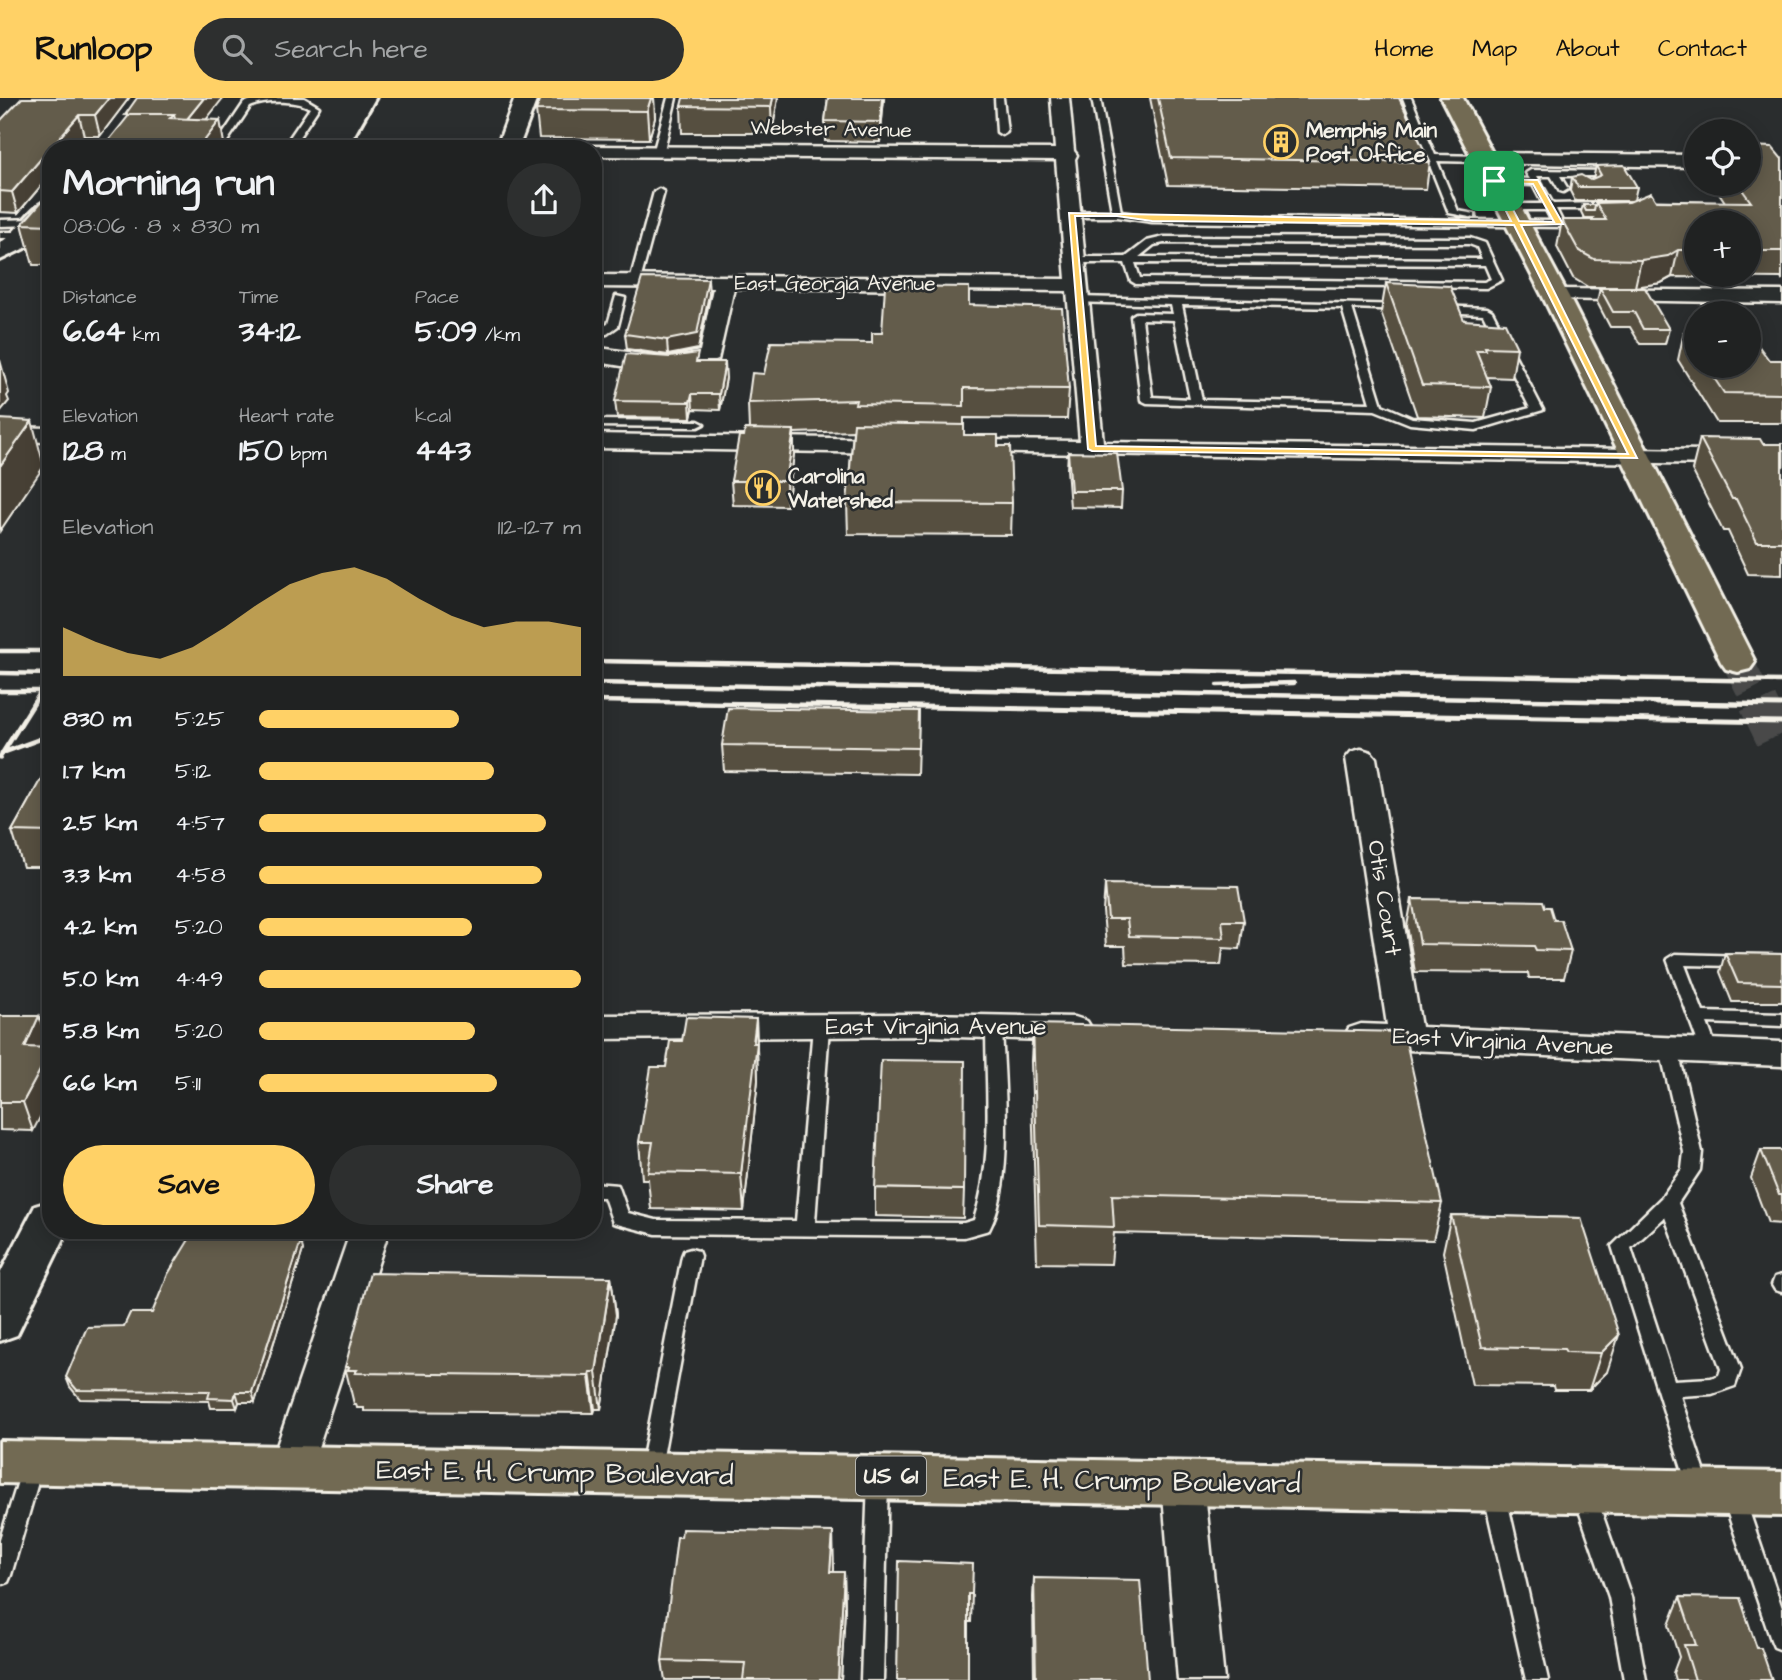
<!DOCTYPE html>
<meta charset="utf-8">
<style>
:root{--surface:#202222;--page:#2d2f2f;--text:#f1f3f6;--muted:#a2a4a5;--line:#3d3f40;--accent:#ffd166}
body{margin:0;font-family:"Architects Daughter",sans-serif;background:var(--page);color:var(--text);height:100vh;display:flex;flex-direction:column;font-size:26px;white-space:nowrap}
*{box-sizing:border-box;margin:0}
p{font-size:23px;color:var(--muted)}
.icon{flex:none;width:38px;height:38px;fill:none;stroke:currentColor;stroke-width:2;stroke-linecap:round;stroke-linejoin:round}
.map{position:relative;flex:1;overflow:hidden}
.sheet{position:absolute;left:42px;top:42px;width:560px;height:1099px;display:flex;flex-direction:column;background:var(--surface);border-radius:28px;box-shadow:0 4px 18px #0003,0 0 0 2px var(--line)}
.sheet>*{flex:none}
.controls{position:absolute;left:1684px;top:21px;display:grid;gap:14px}
.controls a{display:grid;place-items:center;width:77px;height:77px;border-radius:50%;background:var(--surface);box-shadow:0 4px 18px #0003,0 0 0 2px var(--line);font-size:35px}
.pin{position:absolute;display:grid;place-items:center;width:60px;height:60px;color:#fff;margin:-30px;border-radius:14px;box-shadow:0 4px 10px #0006}
.round{display:grid;place-items:center;flex:none;width:74px;height:74px;border-radius:37px;background:var(--page)}
.headline{display:flex;align-items:center;justify-content:space-between;height:119px;padding:0 21px}
h1{font-size:38px;font-weight:700;line-height:52px}
.figures{display:grid;grid-template-columns:repeat(3,1fr);gap:10px;height:119px;padding:7px 21px}
.figures div{display:grid;align-content:center}
.figures b{font-size:30px;font-weight:700}
.figures small{font-size:19px;font-weight:400}
.figures p{font-size:19px}
.chart{height:196px;padding:14px 21px}
.chart p{display:flex;justify-content:space-between}
.chart svg{width:100%;height:126px;margin-top:7px;fill:var(--accent);opacity:.7}
.action{display:flex;gap:14px;margin-top:auto;padding:14px 21px}
.action a{flex:1;height:80px;border-radius:42px;background:var(--accent);color:#111;font-size:28px;font-weight:700;line-height:80px;text-align:center}
.action a+a{background:var(--page);color:var(--text)}
ul{padding:0 21px;list-style:none;font-size:23px}
li{display:grid;grid-template-columns:112px 84px 1fr;align-items:center;height:52px}
li i{height:18px;border-radius:9px;background:var(--accent)}
header{display:flex;align-items:center;gap:42px;box-sizing:border-box;height:98px;padding:0 35px;background:var(--accent);color:#111}
header strong{font-size:33px}
nav{display:flex;gap:38px;margin-inline-start:auto;font-size:24px}
.search{width:490px;height:63px;background:var(--page);display:flex;align-items:center;gap:18px;box-sizing:border-box;padding:0 24px;border-radius:38px;color:var(--muted);font-size:26px}
.map>svg:first-child{display:block}
.lines{fill:none;stroke-linecap:round;stroke-linejoin:round}
.primary-tunnel-far1{stroke:#484a4a;stroke-width:31;stroke-dasharray:31 15;stroke-linecap:butt}
.primary-tunnel{stroke:#484a4a;stroke-width:38;stroke-dasharray:38 19;stroke-linecap:butt}
.lane-casing{stroke:#f4f1e8;stroke-width:5}
.street-casing{stroke:#f4f1e8;stroke-width:5}
.secondary-casing{stroke:#f4f1e8;stroke-width:6}
.primary-casing{stroke:#f4f1e8;stroke-width:6}
.lane{fill:#2a2d2e;fill-rule:evenodd}
.street{fill:#2a2d2e;fill-rule:evenodd}
.secondary{fill:#2a2d2e;fill-rule:evenodd}
.primary{fill:#726b52;fill-rule:evenodd}
.rail-far2{stroke:#f4f1e8;stroke-width:3.5}
.rail-far1{stroke:#f4f1e8;stroke-width:4.5}
.rail{stroke:#f4f1e8;stroke-width:5}
.wall{fill:#564f41;stroke:#f4f1e8;stroke-width:2;fill-rule:evenodd}
.shaded-wall{fill:#464035;stroke:#f4f1e8;stroke-width:2}
.building{fill:#645c4c;stroke:#f4f1e8;stroke-width:2}
.route{fill:#ffd166;stroke:#fff;stroke-width:2;fill-rule:evenodd}
.labels{text-anchor:middle;dominant-baseline:central;stroke-width:5;stroke-linejoin:round;paint-order:stroke}
.far-street-label{font-size:21px;fill:#f4f1e8;stroke:#2a2d2e}
.far-poi-label{font-size:21px;font-weight:bold;fill:#f4f1e8;stroke:#2a2d2e;text-anchor:start}
.shield{fill:#2a2d2e;stroke:#b7b6b0;stroke-width:2}
.shield-label{font-size:23px;font-weight:bold;fill:#f4f1e8}
.street-label{font-size:24px;fill:#f4f1e8;stroke:#2a2d2e}
.near-street-label{font-size:28px;fill:#f4f1e8;stroke:#2a2d2e}
</style>
<header>
<strong>Runloop</strong>
<div class="search"><svg class="icon" aria-label="search" viewBox="0 0 24 24"><circle cx="10" cy="10" r="6"/><path d="M15 15l6 6"/></svg>Search here</div>
<nav><a>Home</a><a>Map</a><a>About</a><a>Contact</a></nav>
</header>
<div class="map">
<svg width="1782" height="1582" viewBox="0 0 1782 1582">
<rect width="100%" height="100%" fill="#2a2d2e"/>
<filter id="ink" filterUnits="userSpaceOnUse"><feTurbulence type="fractalNoise" baseFrequency=".0143" numOctaves="2"/><feDisplacementMap in="SourceGraphic" scale="14" xChannelSelector="R" yChannelSelector="G"/><feConvolveMatrix kernelMatrix="1 2 1 2 8 2 1 2 1" color-interpolation-filters="sRGB"/></filter>
<g filter="url(#ink)">
<g class="lines">
<path class="primary-tunnel-far1" d="M1738,564L1759,606"/>
<path class="primary-tunnel" d="M1758,605L1782,655"/>
<g class="lane-casing">
<path id="lane" d="M304,0L319,9L291,51H282L310,10C296,2 265,2 250,9L222,51H213L244,5L256,0Z
M668,0H676L664,52L659,55L654,52Z
M995,0H1003L1007,34L1002,37L997,34Z
M1092,0H1100L1121,114L1152,118L1552,123L1546,112H1507L1502,109L1507,106H1543L1533,87L1494,86L1489,83L1494,80L1530,81L1526,75L1531,72L1611,73L1613,75L1608,78H1560L1568,91L1563,94L1560,93L1551,78H1537L1553,106L1603,105L1608,108L1603,111H1556L1562,123L1572,126L1567,129L1152,124L1117,119H1072L1069,118V114L1112,113Z
M1403,0H1411L1435,57L1482,58L1487,61L1482,64L1437,63L1458,113L1475,116V120L1449,115Z
M659,91L664,94L640,183L631,185L630,183L654,94Z
M0,122L36,121L41,124L36,127L0,128Z
M0,134H25L30,137L25,140H0Z
M1164,139L1470,140L1485,145L1502,182L1486,190L1136,186L1131,183L1125,165H1075L1070,162L1075,159H1126L1147,143ZM1164,145L1469,146L1477,149L1482,161L1139,159L1154,147ZM1135,165L1485,167L1491,181L1484,184L1140,180Z
M616,198L625,200L618,228L607,236L593,238V232L608,226Z
M1078,199L1407,207L1408,209L1403,212L1352,210L1382,307L1412,320L1476,325L1530,310L1483,216L1439,214L1434,211L1439,208L1487,210L1492,213L1543,312L1476,332L1410,326L1375,312L1147,305L1141,302L1131,218L1136,215L1173,216L1171,207L1074,204V200ZM1182,207L1342,210L1370,305L1202,302ZM1142,221L1174,222L1190,301L1152,299Z
M593,322L698,323L704,326L698,329L593,328Z
M1675,856L1782,859V869L1685,867L1703,914L1782,916V928L1707,925L1718,954L1715,958H1703L1667,861Z
M821,923L827,925L829,929L815,1124L964,1125L974,1122C994,1060 986,993 986,929L988,925H1000L1002,929C1004,984 1015,1084 989,1132L964,1139L656,1136L613,1125L604,1099H593V1085L618,1087L628,1115L656,1122L796,1123L813,929L815,925Z
M1669,946L1675,948L1678,952L1702,1054L1700,1072L1678,1105L1741,1271L1735,1288L1712,1296L1680,1298L1710,1390L1706,1396L1699,1399L1692,1396L1688,1390L1612,1148L1662,1099L1682,1071L1684,1054L1660,952L1663,948ZM1665,1119L1721,1271L1719,1277L1711,1280L1674,1282L1631,1150Z
M691,1151L698,1153L700,1158L660,1375L657,1381L650,1384L643,1381L640,1375L682,1158L684,1153Z
M1782,1177V1194L1775,1192L1772,1187L1775,1179Z
M33,1358L40,1361L43,1367L11,1477L8,1484L0,1487V1441L23,1367L26,1361Z
M878,1371L885,1374L888,1380L883,1582H861L868,1380L871,1374Z
M1494,1384L1501,1387L1505,1393L1548,1582H1526L1483,1393L1487,1387Z
M1584,1386L1591,1389L1595,1395L1631,1499L1646,1582H1624L1609,1499L1573,1395L1577,1389Z
M1733,1389L1740,1392L1744,1398L1782,1510V1552L1774,1549L1771,1542L1722,1398L1726,1392Z"/>
</g>
<g class="street-casing">
<path id="street" d="M1051,0H1069L1074,53L1077,57L1075,61L1103,344L1782,353V367L961,354L957,349L961,344L969,342L1080,343L1067,193L734,190L718,262C676,279 636,271 593,263V249L668,260L700,253L713,190L593,189V177L1066,181L1056,62L593,58V51H585L586,48L1055,51Z
M1482,55L1696,57V69L1475,65L1473,61L1475,57Z
M1555,191L1782,193V205L1548,201L1545,197L1548,193Z
M0,329L51,330V344L0,343Z
M593,336L893,341L901,343L905,348L901,353L893,355L593,350Z
M1361,651L1371,654L1376,660L1421,929L1782,944V968L1361,950L1349,946L1344,938L1349,930L1361,926L1387,927L1346,660L1351,654Z
M927,916L1075,919L1087,923L1092,931L1087,939L1075,943L927,938L593,941V917Z
M351,1132H389L311,1371L305,1383L290,1388L275,1383L269,1371Z
M1183,1366L1198,1372L1204,1384L1224,1582H1178L1162,1384L1168,1372Z"/>
</g>
<g class="secondary-casing">
<path id="secondary" d="M515,0H537L518,51H496Z
M51,101V123L29,148L0,162V145C18,134 31,106 51,101Z
M51,1103V1132H68L17,1237L0,1243V1176L35,1108Z"/>
</g>
<g class="primary-casing">
<path id="primary" d="M1441,0H1463L1568,197L1755,564L1750,571L1738,574L1726,571L1721,564L1542,197Z
M0,1343L1782,1374V1418L0,1385Z"/>
</g>
<use href="#lane" class="lane"/>
<use href="#street" class="street"/>
<use href="#secondary" class="secondary"/>
<use href="#primary" class="primary"/>
<path class="rail-far2" d="M348,51L377,0"/>
<path class="rail-far1" d="M0,553H51
M593,563L1782,583
M0,575L51,576
M593,585L1752,606
M1217,587L1294,585
M0,593H47
M593,603L788,606
M33,606L51,578"/>
<path class="rail" d="M688,605L1782,624
M1657,605L1782,607
M2,655L51,637
M0,659L34,605"/>
</g>
<path class="wall" d="M129,0L100,38H84L18,115L0,114V24Z
M654,0L655,20L649,41L539,40L536,12Z
M778,0L772,35H682L681,8Z
M828,0H884L880,44L825,43V23Z
M1150,0H1399L1430,64L1426,91L1168,87Z
M1782,61V182L1781,180L1672,179L1661,185L1635,189H1588L1573,180L1557,149L1562,122H1592L1593,120H1584L1581,114L1583,107H1595L1596,105L1629,104L1633,103H1575L1570,93L1572,79L1590,82L1593,81L1596,68L1637,89L1634,102L1725,104L1713,86H1748ZM1696,124H1748V177H1696Z
M51,93V167H33L22,126Z
M1386,185L1464,222L1517,250L1512,280L1487,279L1491,289L1485,320L1417,318L1381,214Z
M1600,190L1669,231L1665,246H1640L1630,229H1610L1597,204Z
M709,196L698,251L668,257L627,251L625,236Z
M969,207L1069,291L1067,321L964,320V337L998,348L1012,405L1011,437L848,436L847,404L853,333L794,335V356L787,408L733,407L731,383L744,338L749,331L748,305L764,276L872,245L882,235Z
M1684,234H1696V268H1748L1769,262H1782V325H1717L1678,262Z
M698,264L726,280L720,312L693,311L691,320L617,319L615,303Z
M1700,340L1763,346H1782V477L1748,476L1728,433H1723L1692,372Z
M1068,354L1122,393L1121,410L1070,409L1067,371Z
M919,613L917,676L724,673L722,647Z
M51,663V769H23L12,733Z
M1105,786L1244,823L1240,851L1223,850L1221,867L1126,866L1125,848H1106L1103,813Z
M1412,801L1545,809L1554,822L1571,853L1564,880H1529L1528,875L1415,874L1407,828Z
M1725,855L1782,856V904H1732L1720,874Z
M0,918H39L48,946L47,949L33,1033L0,1032Z
M756,921L758,982L744,1113L651,1111L648,1081H642L639,1044L666,969L682,943Z
M1033,926L1442,1105L1433,1142L1114,1135L1111,1166L1037,1165L1031,963Z
M1761,1052H1782V1126L1768,1125L1751,1080Z
M875,1090L964,1092L963,1120L875,1118Z
M1451,1117L1581,1120L1607,1274L1589,1292H1554L1553,1288L1472,1287L1443,1154Z
M250,1132H300L301,1137L299,1143L303,1152L255,1304H239L237,1310H211L209,1303L80,1301L70,1289L66,1279L124,1228L152,1215L238,1141Z
M611,1179L616,1217L601,1311H595L594,1315L364,1313V1310H357L356,1306H354L345,1269Z
M899,1463L972,1496L971,1524H968Z
M834,1474H844L845,1511L841,1582H665L662,1563Z
M1034,1480L1148,1582H1034L1033,1499Z
M1680,1499L1757,1550L1772,1582H1675L1673,1575L1679,1559L1669,1527Z"/>
<path class="shaded-wall" d="M109,0H129L100,38L95,17Z
M204,0H223L188,45L184,25Z
M651,0H654L655,20L649,41L647,13Z
M773,0H778L772,35L771,9Z
M882,0H884L880,44V24Z
M79,17L84,38L73,51H51V76L18,115L12,94Z
M220,22L225,51H198Z
M1678,152L1672,179L1661,185L1635,189L1641,162Z
M708,181L709,196L698,251L668,257L667,242Z
M0,262L9,295L7,298L9,303L0,314Z
M725,264L726,280L720,312L719,296Z
M692,296L693,311L691,320L690,304Z
M32,323L44,368L0,433V368Z
M794,332V356L787,408L786,383Z
M39,918L48,946L34,977L25,949Z
M756,921L758,982L744,1113L741,1076Z
M51,952V998L33,1033L23,1004Z
M297,1132H300L301,1137L296,1152L294,1143Z
M301,1143L303,1152L255,1304L252,1294Z
M611,1179L616,1217L601,1311L596,1274Z
M1619,1237L1607,1274L1589,1292L1601,1255Z
M590,1274L595,1311L594,1315L589,1278Z
M236,1294L239,1304L237,1310L234,1301Z
M833,1434L834,1471L832,1511L830,1474Z
M844,1474L845,1511L841,1582H838Z"/>
<path class="building" d="M22,0H109L95,17H79L12,94L0,93V23Z
M137,0H204L187,21L175,20L174,16H130L129,17H125Z
M541,0H651L647,13L536,12Z
M683,0H773L771,9L681,8Z
M828,0H882L880,24L825,23Z
M1158,0H1399L1430,64L1171,60Z
M130,16H174L170,20L220,22L198,51H102Z
M1748,48L1772,49L1782,61V153H1748V124H1696V152H1678L1668,158L1641,162L1594,161L1579,153L1562,122H1606L1596,105L1629,104L1651,95L1656,103L1751,104L1738,86H1748Z
M1624,67L1637,89H1578L1572,79L1581,77L1590,82L1601,77L1596,68Z
M51,93V127L22,126Z
M1583,107H1595L1594,113H1586Z
M642,180L708,181L697,236L667,242L625,236Z
M1386,185L1450,188L1464,222L1505,225L1517,250L1485,249L1486,252H1476L1491,289L1422,287Z
M885,188L969,189V207L1062,210L1069,291L964,290V308L855,306L856,302L748,305L752,275L764,276L771,244L872,245V235H882Z
M1600,190H1645L1669,231H1643L1634,214H1613Z
M1684,234H1696V252Z
M1748,235H1749L1769,262H1782V296L1724,295L1706,268H1748Z
M698,255L696,264H725L719,296H692L690,304L615,303L626,256L670,259Z
M0,321L32,323L0,368Z
M854,325L964,327V337H998V348H1010L1012,405L847,404Z
M745,331L794,332L786,383H731L739,338H744Z
M1700,340L1760,341L1763,346H1782V444H1757L1736,401H1732Z
M1068,354L1117,355L1122,393H1071Z
M728,610L919,613L918,650L722,647Z
M51,663V734L12,733Z
M1105,786L1238,788L1244,823H1222L1224,840L1129,838L1127,821H1108Z
M1412,801L1543,803L1545,809H1550L1554,822H1561L1571,853L1536,852L1534,848L1420,846Z
M1725,855L1782,856V886L1738,885Z
M0,918H39L25,949L51,950V952L23,1004H0Z
M686,919L756,921L753,945H757L741,1076L648,1074L653,1044H639L651,969H666L670,943H682Z
M1033,926L1404,934L1442,1105L1112,1097L1114,1129L1039,1127Z
M881,962L965,963L964,1092L875,1090Z
M1761,1052H1782V1097H1779Z
M1451,1117L1581,1120L1619,1237L1601,1255L1566,1254L1564,1251L1482,1249Z
M250,1132H297L294,1143H301L252,1294H236L234,1301L208,1300L210,1293L77,1292L66,1279L87,1229L124,1228L130,1215H152L168,1176L190,1140L238,1141Z
M370,1175L611,1179L596,1274H590L589,1278L355,1275L357,1272H348L349,1269H345Z
M682,1431L833,1434L830,1474H844L838,1582H743L745,1565L662,1563L677,1439H681Z
M899,1463L973,1466L972,1496H968V1582H897Z
M1034,1480L1140,1482L1148,1582H1036Z
M1680,1499L1740,1500L1757,1550H1761L1772,1582H1695L1684,1547H1696Z"/>
</g>
<path class="route" d="M1494,81L1538,82L1563,126L1521,127L1637,360L1092,353L1088,351L1069,115L1511,123L1491,83ZM1499,85L1533,86L1554,124L1519,123ZM1075,118H1117L1152,123L1514,127L1628,356L1096,348Z"/>
<defs>
<g id="building-ring" transform="scale(1.75)"><circle r="9.5" fill="#2a2d2e" stroke="#ffd166" stroke-width="1.5"/><path d="M-4-6H4V6H1V3H-1V6H-4ZM-2.5-4.3h1.7v1.8h-1.7ZM.8-4.3h1.7v1.8H.8ZM-2.5-1h1.7V.8h-1.7ZM.8-1h1.7V.8H.8Z" fill="#ffd166"/></g>
<g id="restaurant-ring" transform="scale(1.75)"><circle r="9.5" fill="#2a2d2e" stroke="#ffd166" stroke-width="1.5"/><path d="M-5-6h1v4h1v-4h1v4h1v-4h1v5L-1.5 .5V6h-2V.5L-5-1ZM5-6V6H3V1.5H1.5Q1.5-4 5-6Z" fill="#ffd166"/></g>
</defs>
<g fill-rule="evenodd">
<use href="#building-ring" x="1281" y="44"/>
<use href="#restaurant-ring" x="763" y="390"/>
</g>
<g class="labels">
<g class="far-street-label">
<text transform="translate(831 31) rotate(1)">Webster Avenue</text>
<text x="835" y="185">East Georgia Avenue</text>
</g>
<g class="far-poi-label">
<text x="1306" y="32">Memphis Main<tspan x="1306" dy="24">Post Office</tspan></text>
<text x="788" y="378">Carolina<tspan x="788" dy="24">Watershed</tspan></text>
</g>
<rect class="shield" x="856" y="1358.5" width="70" height="39" rx="5"/>
<g class="shield-label">
<text x="891" y="1378">US 61</text>
</g>
<g class="street-label">
<text transform="translate(1384 800) rotate(81)">Otis Court</text>
<text x="936" y="929">East Virginia Avenue</text>
<text transform="translate(1503 944) rotate(3)">East Virginia Avenue</text>
</g>
<g class="near-street-label">
<text transform="translate(555 1375) rotate(1)">East E. H. Crump Boulevard</text>
<text transform="translate(1122 1383) rotate(1)">East E. H. Crump Boulevard</text>
</g>
</g>
</svg>
<div class="controls">
<a><svg class="icon" aria-label="locate" viewBox="0 0 24 24"><circle cx="12" cy="12" r="6"/><path d="M12 2v4M12 18v4M2 12h4M18 12h4"/></svg></a>
<a>+</a>
<a>−</a>
</div>
<div class="pin" style="left:1494px;top:83px;background:#1e9e55"><svg class="icon" aria-label="arrive" viewBox="0 0 24 24"><path d="M6 21V4h12l-3 4 3 4H6"/></svg></div>
<section class="sheet">
<div class="headline"><div><h1>Morning run</h1><p>08:06 · 8 × 830 m</p></div><a class="round"><svg class="icon" aria-label="share" viewBox="0 0 24 24"><path d="M12 15V3M7 8l5-5 5 5M5 13v7h14v-7"/></svg></a></div>
<div class="figures">
<div><p>Distance</p><b>6.64<small> km</small></b></div>
<div><p>Time</p><b>34:12</b></div>
<div><p>Pace</p><b>5:09<small> /km</small></b></div>
</div>
<div class="figures">
<div><p>Elevation</p><b>128<small> m</small></b></div>
<div><p>Heart rate</p><b>150<small> bpm</small></b></div>
<div><p>kcal</p><b>443</b></div>
</div>
<div class="chart"><p><span>Elevation</span>112–127 m</p>
<svg viewBox="0 0 160 44" preserveAspectRatio="none"><path d="M0 44V27L10 32L20 36L30 38L40 34L50 27L60 19L70 12L80 8L90 6L100 10L110 17L120 23L130 27L140 25L150 25L160 27V44z"/></svg>
</div>
<ul>
<li><b>830 m</b>5:25<i style="width:62%"></i></li>
<li><b>1.7 km</b>5:12<i style="width:73%"></i></li>
<li><b>2.5 km</b>4:57<i style="width:89%"></i></li>
<li><b>3.3 km</b>4:58<i style="width:88%"></i></li>
<li><b>4.2 km</b>5:20<i style="width:66%"></i></li>
<li><b>5.0 km</b>4:49<i style="width:100%"></i></li>
<li><b>5.8 km</b>5:20<i style="width:67%"></i></li>
<li><b>6.6 km</b>5:11<i style="width:74%"></i></li>
</ul>
<div class="action"><a>Save</a><a>Share</a></div>
</section>
</div>
